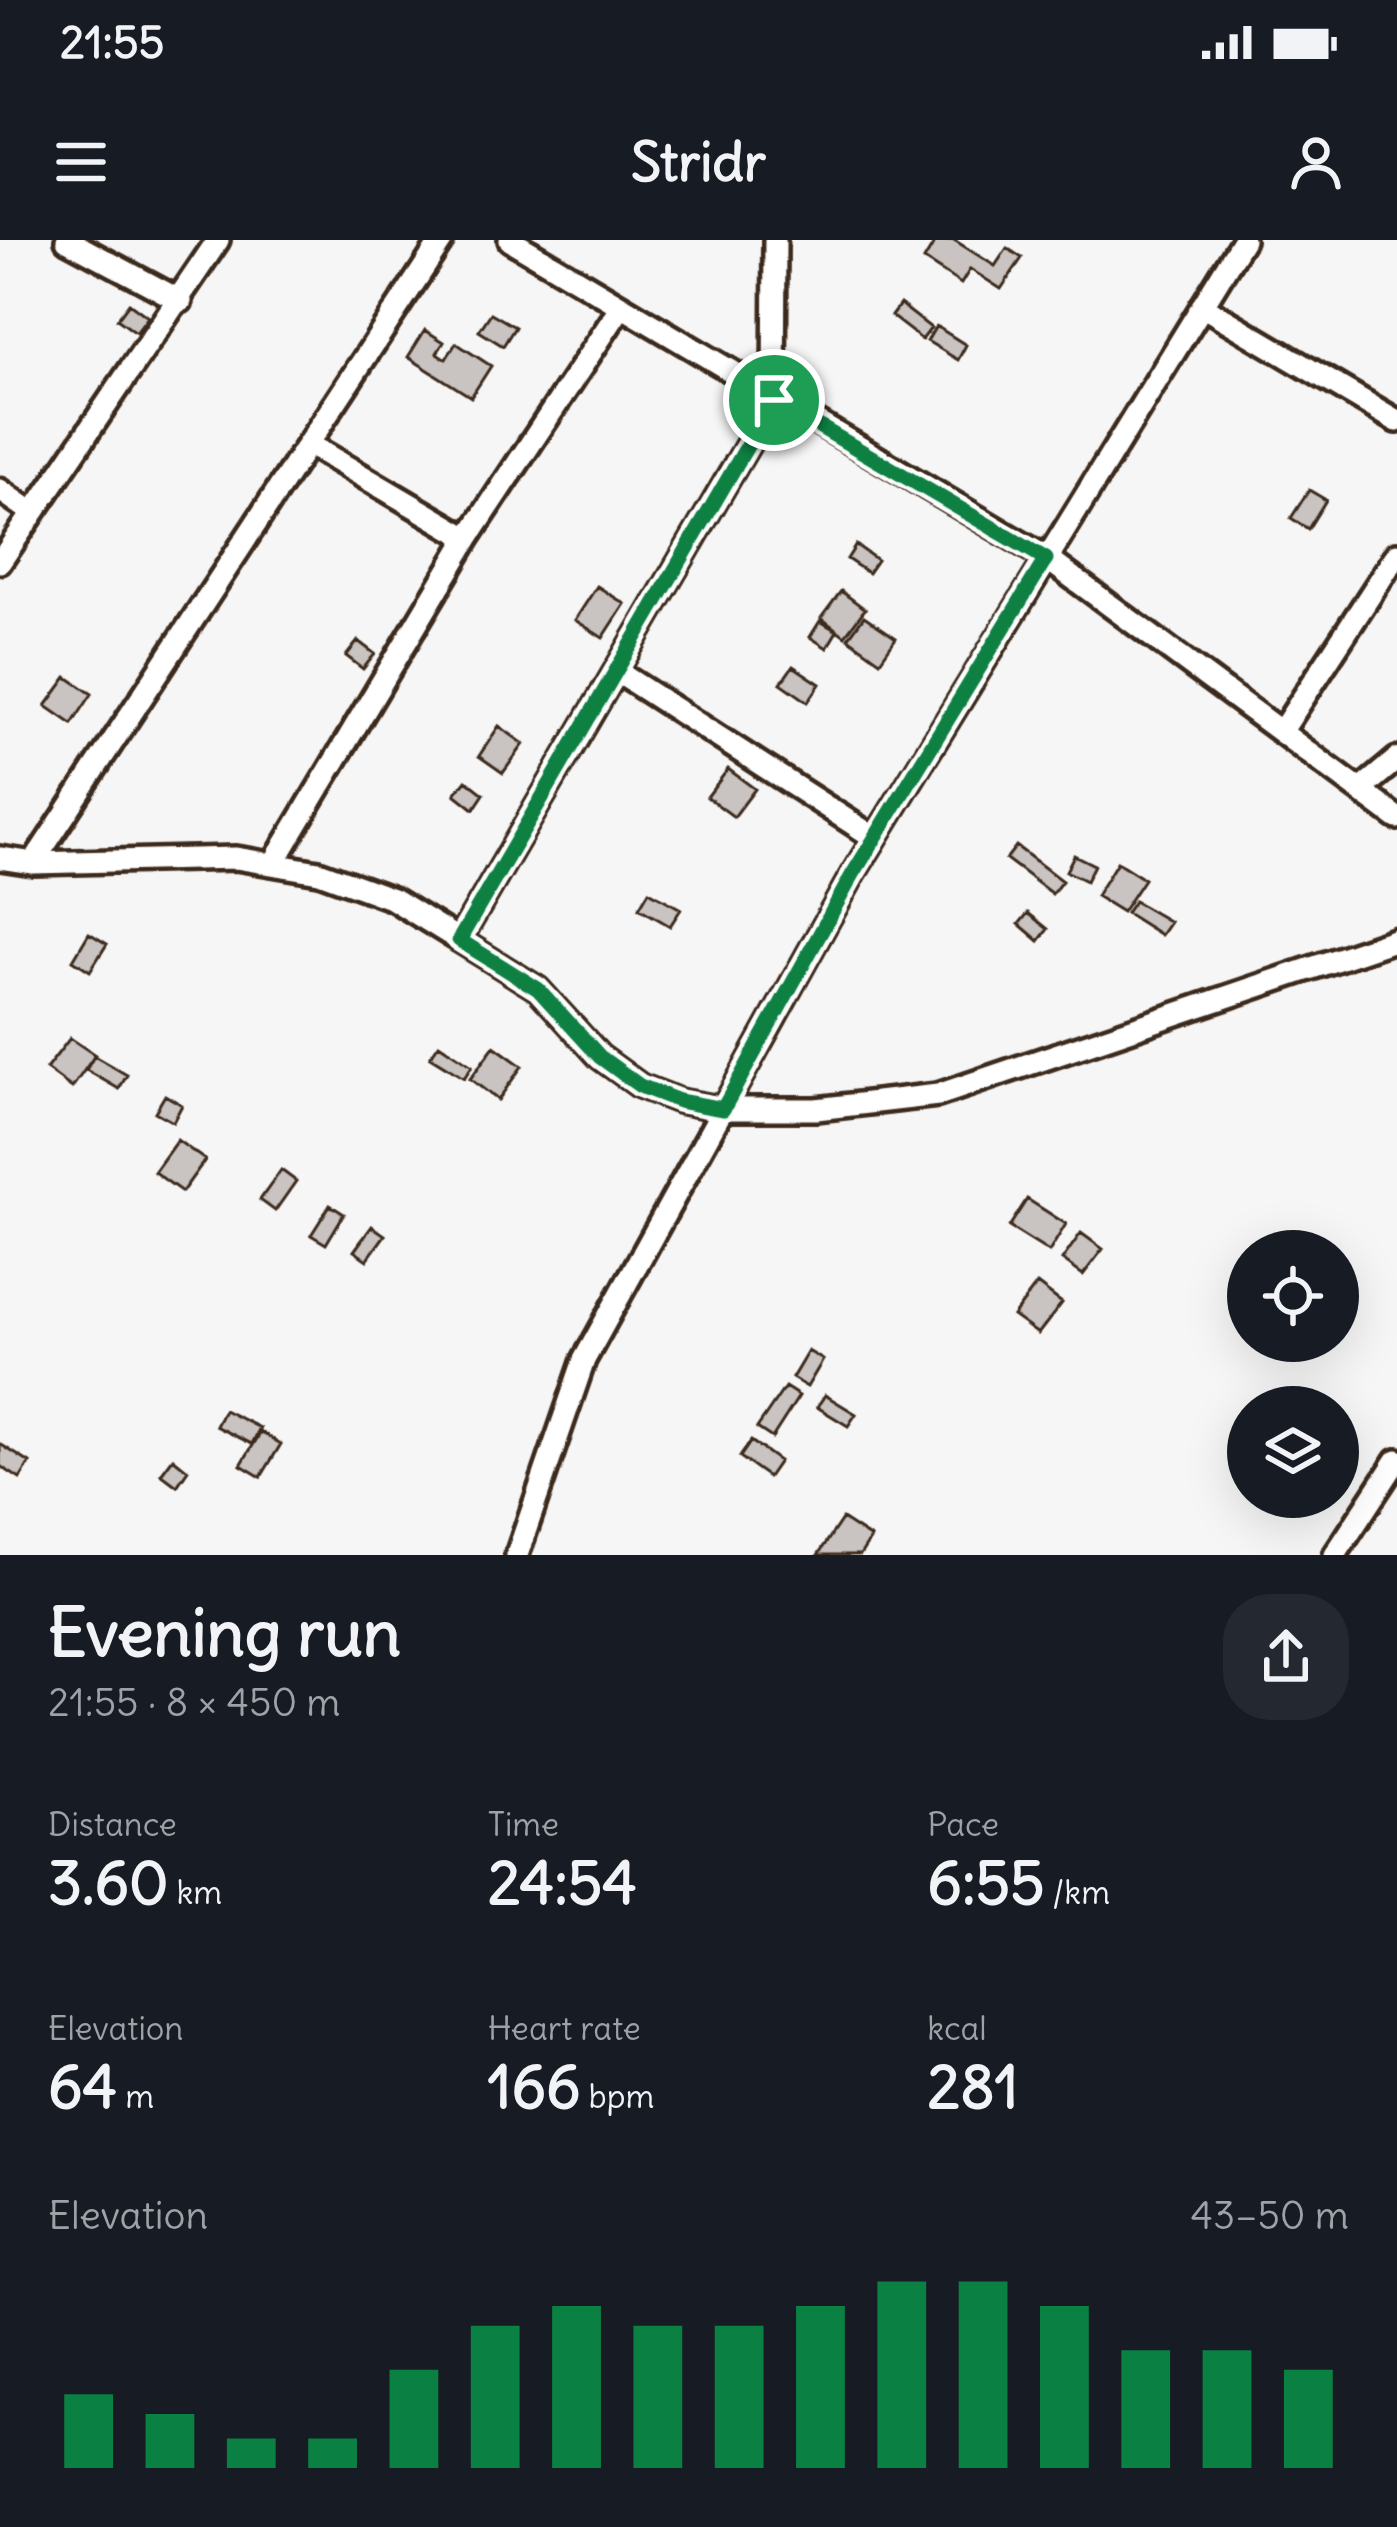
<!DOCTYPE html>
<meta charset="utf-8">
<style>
:root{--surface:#171b24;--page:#242831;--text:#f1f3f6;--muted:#9ea1a6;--accent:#0b8043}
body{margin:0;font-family:Delius,sans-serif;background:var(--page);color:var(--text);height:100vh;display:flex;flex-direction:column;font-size:45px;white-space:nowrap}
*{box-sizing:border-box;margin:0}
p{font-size:39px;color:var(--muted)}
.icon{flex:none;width:66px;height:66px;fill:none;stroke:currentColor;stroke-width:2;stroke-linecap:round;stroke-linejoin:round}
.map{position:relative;height:1315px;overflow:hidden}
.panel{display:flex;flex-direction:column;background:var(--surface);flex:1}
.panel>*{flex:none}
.tools{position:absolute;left:1227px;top:990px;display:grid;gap:24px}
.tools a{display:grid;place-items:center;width:132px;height:132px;border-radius:50%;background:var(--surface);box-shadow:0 12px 48px #0002;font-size:60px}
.pin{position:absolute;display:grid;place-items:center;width:102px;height:102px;color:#fff;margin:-51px;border:6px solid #fff;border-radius:50%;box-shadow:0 3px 12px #0007}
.round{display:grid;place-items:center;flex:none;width:126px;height:126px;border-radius:48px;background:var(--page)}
.headline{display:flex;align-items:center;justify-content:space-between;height:204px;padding:0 48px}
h1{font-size:66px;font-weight:700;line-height:90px}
.figures{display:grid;grid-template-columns:repeat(3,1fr);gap:18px;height:204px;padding:12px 48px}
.figures div{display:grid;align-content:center}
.figures b{font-size:60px;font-weight:700}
.figures small{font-size:33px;font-weight:400}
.figures p{font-size:33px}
.chart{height:336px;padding:24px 48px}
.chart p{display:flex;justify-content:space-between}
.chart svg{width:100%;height:216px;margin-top:12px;stroke:var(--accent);stroke-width:6}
.status{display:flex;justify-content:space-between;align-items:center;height:84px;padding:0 60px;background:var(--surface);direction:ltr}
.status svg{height:33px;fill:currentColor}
header{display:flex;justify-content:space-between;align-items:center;height:156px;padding:0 48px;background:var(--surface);font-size:54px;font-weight:700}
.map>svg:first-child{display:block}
.building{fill:#c9c3c1;stroke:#3b2a1e;stroke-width:3}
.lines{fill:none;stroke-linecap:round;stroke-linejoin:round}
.street-casing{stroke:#3b2a1e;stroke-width:30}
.street{stroke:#fff;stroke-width:21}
.route-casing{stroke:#fff;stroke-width:24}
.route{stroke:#0b8043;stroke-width:15}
</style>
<div class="status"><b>21:55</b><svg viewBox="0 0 49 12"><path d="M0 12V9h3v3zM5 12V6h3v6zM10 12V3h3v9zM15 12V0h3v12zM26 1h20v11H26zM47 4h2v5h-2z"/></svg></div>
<header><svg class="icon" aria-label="menu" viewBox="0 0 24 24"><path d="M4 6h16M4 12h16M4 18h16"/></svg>Stridr<svg class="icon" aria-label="person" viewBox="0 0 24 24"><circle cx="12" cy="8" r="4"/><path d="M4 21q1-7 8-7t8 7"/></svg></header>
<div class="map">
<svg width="1397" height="1315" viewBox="0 0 1397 1315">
<rect width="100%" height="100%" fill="#f7f6f6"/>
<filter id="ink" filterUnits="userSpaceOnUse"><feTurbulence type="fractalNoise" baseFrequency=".00833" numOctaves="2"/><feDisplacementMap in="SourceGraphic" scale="24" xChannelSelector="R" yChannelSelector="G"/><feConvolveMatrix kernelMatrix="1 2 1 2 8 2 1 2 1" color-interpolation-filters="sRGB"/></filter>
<g filter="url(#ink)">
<path class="building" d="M936,0H954L995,26L1007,8L1022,18L1001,49L970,29L961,44L924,20Z
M129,63L148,77L136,93L117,79Z
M900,64L931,88L922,100L891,76Z
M491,73L515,87L503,106L479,91Z
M936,86L966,105L958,120L927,101Z
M425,90L444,102L437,113L446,119L456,103L491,126L471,157L408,117Z
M1309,250L1326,260L1308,289L1291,278Z
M856,305L877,320L868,333L847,319Z
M597,346L625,364L603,398L575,380Z
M841,351L865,369L845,396L821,378Z
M864,376L896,398L880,421L848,398Z
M820,381L837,391L827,408L810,397Z
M358,401L375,414L363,429L346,416Z
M793,426L820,444L808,462L781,443Z
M67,437L92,454L72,484L46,466Z
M499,486L524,504L503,533L479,516Z
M728,529L755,549L734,577L707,557Z
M466,540L484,554L474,569L455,554Z
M1016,606L1062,641L1052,654L1006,619Z
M1074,615L1094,625L1086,641L1066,631Z
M1117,622L1144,639L1122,672L1096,656Z
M649,651L681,669L670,686L639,668Z
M1134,661L1170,682L1161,695L1126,673Z
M1028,673L1048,689L1039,701L1019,684Z
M89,693L107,704L90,731L73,720Z
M70,798L95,815L72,848L46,829Z
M439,804L472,826L464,838L430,817Z
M494,806L522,826L498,860L470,839Z
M94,816L127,835L119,849L86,830Z
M165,855L182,865L173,882L155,872Z
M177,900L205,920L182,952L154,932Z
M281,930L296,941L275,971L260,960Z
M1027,959L1066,984L1049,1012L1009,987Z
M330,965L344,974L326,1004L311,995Z
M372,986L385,995L367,1020L354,1011Z
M1081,993L1103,1009L1083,1035L1062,1020Z
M1037,1044L1062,1063L1038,1094L1013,1076Z
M808,1111L823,1120L807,1147L792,1138Z
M785,1147L799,1156L772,1198L757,1188Z
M825,1155L856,1174L848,1186L817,1167Z
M224,1170L260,1188L252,1204L216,1186Z
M261,1192L281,1204L261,1237L241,1225Z
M751,1201L779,1221L768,1237L740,1217Z
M0,1204L30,1223L20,1239L0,1226Z
M173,1218L188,1230L177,1246L161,1234Z
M842,1279L871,1298L860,1315H818Z"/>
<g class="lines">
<g class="street-casing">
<path id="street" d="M67,0L181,61
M510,0L1046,318L1397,578
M1202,66L1397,181
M308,204L468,298
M0,250L33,273
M0,322L218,0
M616,431L875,598
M1281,492L1397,314
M1360,550L1397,519
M0,618L33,623L236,618L319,632L393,659L538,749L600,817L640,846L679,861L723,869H816L938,855L1397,699
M275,621L468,298L621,67
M33,623L442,0
M459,700L774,160L775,0
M517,1315L584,1120L853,634L1243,0
M1335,1315L1397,1220"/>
</g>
<use href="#street" class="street"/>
</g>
</g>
<g class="lines" filter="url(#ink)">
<g class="route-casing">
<path id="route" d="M774,160L1046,319L853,634L723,869L679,861L640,846L600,817L538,749L459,700Z"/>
</g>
<use href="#route" class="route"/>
</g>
</svg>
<div class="tools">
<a><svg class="icon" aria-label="locate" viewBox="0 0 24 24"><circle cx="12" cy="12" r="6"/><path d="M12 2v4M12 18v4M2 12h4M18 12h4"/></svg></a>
<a><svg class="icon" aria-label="layers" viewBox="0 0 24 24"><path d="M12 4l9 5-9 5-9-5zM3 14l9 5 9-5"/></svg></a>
</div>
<div class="pin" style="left:774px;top:160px;background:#1e9e55"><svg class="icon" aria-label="arrive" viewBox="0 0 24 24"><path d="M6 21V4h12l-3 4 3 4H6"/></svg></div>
</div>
<section class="panel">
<div class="headline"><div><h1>Evening run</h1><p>21:55 · 8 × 450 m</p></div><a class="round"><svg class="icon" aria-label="share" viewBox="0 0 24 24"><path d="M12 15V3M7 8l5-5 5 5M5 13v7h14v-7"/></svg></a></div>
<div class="figures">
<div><p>Distance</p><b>3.60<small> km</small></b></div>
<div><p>Time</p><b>24:54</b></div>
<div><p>Pace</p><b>6:55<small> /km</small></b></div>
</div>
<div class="figures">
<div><p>Elevation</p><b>64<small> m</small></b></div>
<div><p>Heart rate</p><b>166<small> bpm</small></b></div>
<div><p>kcal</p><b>281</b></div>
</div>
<div class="chart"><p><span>Elevation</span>43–50 m</p>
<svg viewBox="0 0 160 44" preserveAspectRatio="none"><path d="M5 44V29M15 44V33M25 44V38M35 44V38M45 44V24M55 44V15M65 44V11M75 44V15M85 44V15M95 44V11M105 44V6M115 44V6M125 44V11M135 44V20M145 44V20M155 44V24"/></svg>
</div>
</section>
